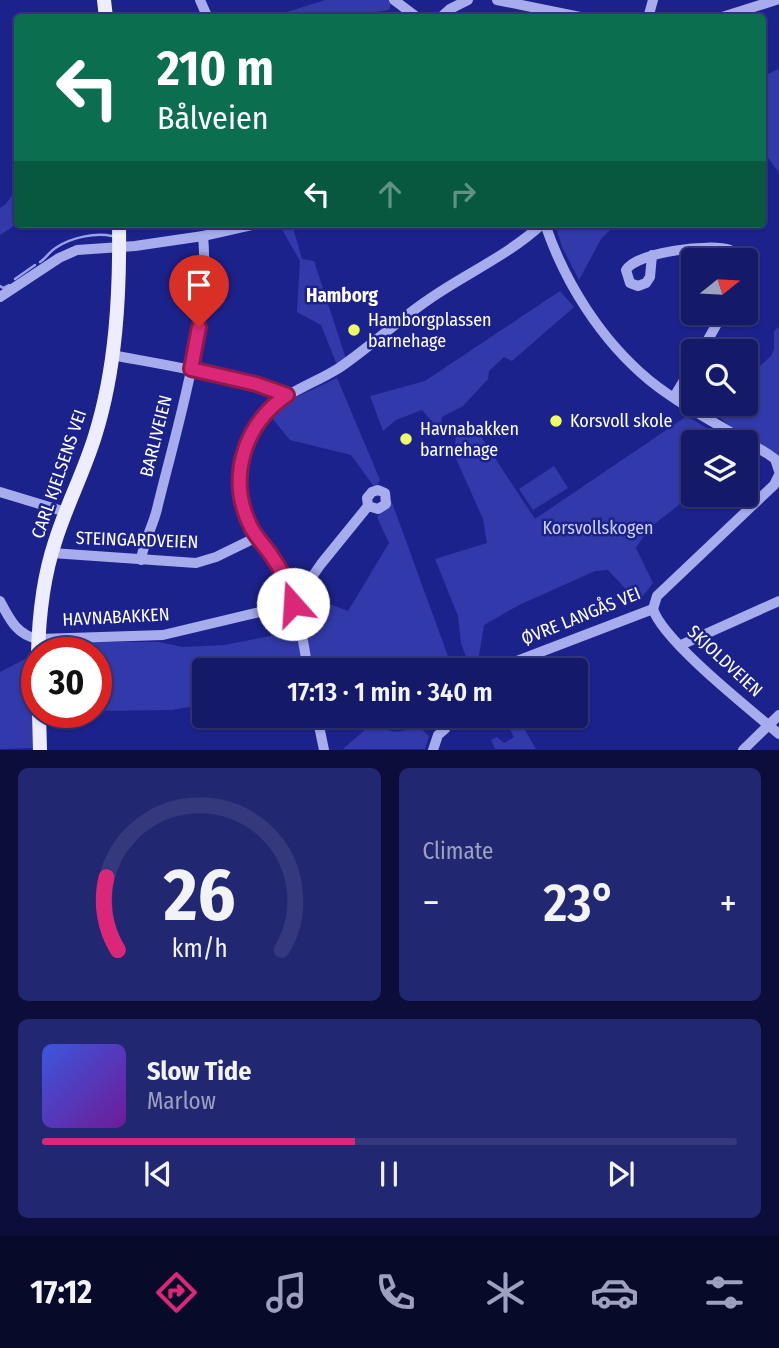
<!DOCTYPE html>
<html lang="en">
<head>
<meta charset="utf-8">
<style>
	:root { --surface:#151a68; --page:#222771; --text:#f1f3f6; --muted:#9da1c0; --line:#34387c; --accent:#db2777 }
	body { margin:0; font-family:"Fira Sans Condensed",sans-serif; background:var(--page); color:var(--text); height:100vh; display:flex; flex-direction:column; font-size:26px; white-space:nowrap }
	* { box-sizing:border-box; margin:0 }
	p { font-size:23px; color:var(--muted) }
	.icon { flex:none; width:38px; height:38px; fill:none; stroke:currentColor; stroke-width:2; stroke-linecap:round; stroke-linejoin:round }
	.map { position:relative; height:750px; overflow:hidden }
	.sheet { display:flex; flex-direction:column; gap:18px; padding:18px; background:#0c0e39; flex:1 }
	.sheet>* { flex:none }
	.banner { position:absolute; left:14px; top:14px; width:752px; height:214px; border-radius:7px; box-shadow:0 2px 5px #0004,0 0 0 2px var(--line); background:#0b6e4f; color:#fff; overflow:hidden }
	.needle { width:46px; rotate:72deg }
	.controls { position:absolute; left:681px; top:248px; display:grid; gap:14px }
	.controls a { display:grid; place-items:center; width:77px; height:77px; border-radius:7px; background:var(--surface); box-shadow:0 2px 5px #0004,0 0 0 2px var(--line); font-size:35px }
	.speed { position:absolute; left:21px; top:637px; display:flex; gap:14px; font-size:35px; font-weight:700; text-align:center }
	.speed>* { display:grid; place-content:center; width:91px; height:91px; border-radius:50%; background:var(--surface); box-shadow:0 2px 5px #0004,0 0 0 2px var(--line); line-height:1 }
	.speed .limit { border:10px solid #d22; background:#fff; color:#111 }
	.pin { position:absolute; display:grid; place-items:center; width:60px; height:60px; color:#fff; margin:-72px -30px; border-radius:50% 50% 50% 0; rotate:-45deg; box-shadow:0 0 7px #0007 }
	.pin .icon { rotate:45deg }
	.me { position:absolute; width:77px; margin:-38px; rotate:341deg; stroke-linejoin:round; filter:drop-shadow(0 0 5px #0008) }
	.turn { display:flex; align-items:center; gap:24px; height:147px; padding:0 28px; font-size:32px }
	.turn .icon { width:91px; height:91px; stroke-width:2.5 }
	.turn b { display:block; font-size:49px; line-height:60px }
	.lanes { display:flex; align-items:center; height:66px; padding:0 28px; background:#0003; justify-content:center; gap:35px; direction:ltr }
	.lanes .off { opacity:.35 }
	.big { font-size:52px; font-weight:600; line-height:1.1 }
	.sheet .card { flex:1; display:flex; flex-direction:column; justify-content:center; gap:10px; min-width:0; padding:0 24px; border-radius:10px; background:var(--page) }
	.sheet .dial { align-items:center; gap:0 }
	.dial svg { height:182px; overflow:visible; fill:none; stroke:var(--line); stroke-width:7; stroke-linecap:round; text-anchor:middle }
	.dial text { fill:var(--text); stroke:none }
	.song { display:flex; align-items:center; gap:21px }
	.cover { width:84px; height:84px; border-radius:10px; background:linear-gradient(135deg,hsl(230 70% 55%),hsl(280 70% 35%)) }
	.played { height:7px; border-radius:4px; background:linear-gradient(90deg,var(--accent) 45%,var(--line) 45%) }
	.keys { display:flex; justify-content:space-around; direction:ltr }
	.heat { display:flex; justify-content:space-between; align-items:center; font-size:38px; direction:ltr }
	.sheet .tiles { flex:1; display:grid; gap:18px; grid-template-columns:1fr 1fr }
	.card:last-child { grid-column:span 2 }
	.trip { position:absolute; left:192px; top:658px; width:396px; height:70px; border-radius:7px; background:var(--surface); box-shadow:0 2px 5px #0004,0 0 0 2px var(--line); font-weight:600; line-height:70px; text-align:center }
	.tabs { display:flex; height:112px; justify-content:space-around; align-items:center; background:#080a2a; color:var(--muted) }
	.tabs .icon { width:49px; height:49px }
	.tabs .on { color:var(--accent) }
	.tabs b { font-size:32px; color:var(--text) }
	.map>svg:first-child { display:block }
	.green { fill:#323aab }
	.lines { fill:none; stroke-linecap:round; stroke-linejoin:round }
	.stream { stroke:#9ba1ef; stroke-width:2.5 }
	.minor { stroke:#a7aced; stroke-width:10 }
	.major { stroke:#ededff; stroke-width:14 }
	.route-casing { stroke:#8e194d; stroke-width:18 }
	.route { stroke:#db2777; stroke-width:12 }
	.poi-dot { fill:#eefd65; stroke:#1c228b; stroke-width:2.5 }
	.labels { text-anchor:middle; stroke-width:5; stroke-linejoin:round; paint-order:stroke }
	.poi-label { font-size:18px; fill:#fff; stroke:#1c228b; text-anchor:start }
	.street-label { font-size:18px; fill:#fff; stroke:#1c228b }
	.park-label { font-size:18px; fill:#cdd0f9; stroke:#1c228b }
	.neighbourhood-label { font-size:19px; font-weight:bold; fill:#fff; stroke:#1c228b }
</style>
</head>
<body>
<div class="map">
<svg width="779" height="750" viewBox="0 0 779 750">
	<rect width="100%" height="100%" fill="#1c228b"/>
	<g class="green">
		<polygon points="325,0 392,0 389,10 343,17 268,18"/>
		<polygon points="779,69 779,175 778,171 768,158 763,162 763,76"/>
		<polygon points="17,188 17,224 0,235 0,208 6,204"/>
		<polygon points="284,224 292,224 302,259 314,261 346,359 337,365 321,325 297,312 300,261 283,231"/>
		<polygon points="555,224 616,224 601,239 579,280 562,247"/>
		<polygon points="560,291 574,307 512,361 504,357 489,371 488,379 463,406 442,417 441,425 437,427 422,410 396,420 383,431 370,396 425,381"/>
		<polygon points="779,327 779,462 721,419 725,404 746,404 746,378 771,356 774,349 774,331"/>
		<polygon points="337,378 380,480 375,488 351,455 290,440 272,418 290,400"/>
		<polygon points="687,416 731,443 693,443 693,494 649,528 636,548 653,583 638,602 608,570 595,571 519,605 484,625 478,661 466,657 461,643 458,616 435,559 487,543 483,519 454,454 456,435 474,426 535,519"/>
		<polygon points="554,466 568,488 533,510 519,489"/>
		<polygon points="391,500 453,670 447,670 442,659 430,658 416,670 376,657 349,668 314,670 299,609 303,594 348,611 389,543 377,517"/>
		<polygon points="295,631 305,670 205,670 205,704 172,710 96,711 96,653 45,653 52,642 159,642 182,647 225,645"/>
		<polygon points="29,657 35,730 35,748 0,749 0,672"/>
		<path d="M369 716C389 735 393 734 419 727L429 736 425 749H343L366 729 361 721Z"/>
		<polygon points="503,716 517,716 536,749 495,749 491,740 497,737 504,743 514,737"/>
	</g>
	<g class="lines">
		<g class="stream">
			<polyline points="209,229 224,226"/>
			<path d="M40 262C46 258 50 251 57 247 71 238 95 232 112 236"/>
			<polyline points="15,279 35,265"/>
			<polyline points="0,286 3,288 9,285"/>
		</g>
		<g class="minor">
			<polyline points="200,0 207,16"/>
			<polyline points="394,0 418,18"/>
			<polyline points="497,0 585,18"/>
			<polyline points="440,18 450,9 468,0"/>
			<polyline points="648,18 653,0"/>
			<polyline points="719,18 776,0"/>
			<path d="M545 224C565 283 601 340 649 380 685 409 729 430 768 454L775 459 779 471"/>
			<path d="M652 255 650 277 646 283 638 286 630 283 626 270C637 252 711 243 730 250 736 252 738 256 741 261"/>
			<polyline points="0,297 59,258 77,250 135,246 203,236 257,224"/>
			<polyline points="701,352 723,313"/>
			<path d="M112 355C171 366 229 375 287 395"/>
			<polyline points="674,397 693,365"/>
			<polyline points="0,492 66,512"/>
			<polyline points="52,553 196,563 216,557 257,537"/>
			<path d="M141 560C143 543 153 526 157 509 177 426 211 321 203 236"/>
			<path d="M0 601C9 618 17 636 39 639L163 635 293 604 321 564 368 506 378 509 386 504 385 493 378 490 372 492 367 498 368 506"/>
			<polyline points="653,609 657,596 774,485 779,475"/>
			<path d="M653 609C663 641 751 710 779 734"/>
			<polyline points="681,645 779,601"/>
			<polyline points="509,664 653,609"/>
			<path d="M308 670C303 640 298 606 285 578 270 544 244 530 240 489 237 464 244 439 260 419 281 393 312 385 339 368 370 347 397 321 428 300 465 274 509 255 542 224"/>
			<polyline points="317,716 324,750"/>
			<polyline points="433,750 438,735 445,729"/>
			<polyline points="743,750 779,715"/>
		</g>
		<g class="major">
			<polyline points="104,0 106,18"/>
			<path d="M38 653C39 615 43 578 55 542 66 506 84 472 95 436 116 369 120 295 119 224"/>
			<polyline points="39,712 40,750"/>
		</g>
	</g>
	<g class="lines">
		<defs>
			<path id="route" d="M199 327 191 369 256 384 287 395C243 425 226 480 252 529 257 538 265 546 271 555 282 570 289 586 293 604"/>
		</defs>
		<use href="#route" class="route-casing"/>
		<use href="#route" class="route"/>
	</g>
	<g class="poi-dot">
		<circle cx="354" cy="330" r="7"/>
		<circle cx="556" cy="421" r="7"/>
		<circle cx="406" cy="439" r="7"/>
	</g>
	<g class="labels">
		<g class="poi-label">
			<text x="368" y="326">Hamborgplassen<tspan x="368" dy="21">barnehage</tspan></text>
			<text x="570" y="427">Korsvoll skole</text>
			<text x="420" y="435">Havnabakken<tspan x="420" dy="21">barnehage</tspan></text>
		</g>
		<g class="street-label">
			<text transform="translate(156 436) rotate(-76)" y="6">BARLIVEIEN</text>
			<text transform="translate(59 474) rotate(-71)" y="6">CARL KJELSENS VEI</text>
			<text transform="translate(137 540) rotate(2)" y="6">STEINGARDVEIEN</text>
			<text transform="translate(581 616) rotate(-22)" y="6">ØVRE LANGÅS VEI</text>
			<text transform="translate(116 617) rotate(-3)" y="6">HAVNABAKKEN</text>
			<text transform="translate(725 661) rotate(43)" y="6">SKJOLDVEIEN</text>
		</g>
		<g class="park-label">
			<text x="598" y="534">Korsvollskogen</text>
		</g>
		<g class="neighbourhood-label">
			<text x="342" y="302">Hamborg</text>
		</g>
	</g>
</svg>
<div class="controls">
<a><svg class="needle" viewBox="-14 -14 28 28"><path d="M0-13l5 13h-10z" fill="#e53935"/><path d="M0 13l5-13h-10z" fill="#9da1c0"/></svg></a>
<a><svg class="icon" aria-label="search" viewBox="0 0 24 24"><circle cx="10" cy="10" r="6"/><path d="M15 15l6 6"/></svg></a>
<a><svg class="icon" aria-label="layers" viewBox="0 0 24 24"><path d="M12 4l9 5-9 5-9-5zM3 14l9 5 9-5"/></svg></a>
</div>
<div class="speed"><div class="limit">30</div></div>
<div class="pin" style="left:199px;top:327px;background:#d93025"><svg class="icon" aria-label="arrive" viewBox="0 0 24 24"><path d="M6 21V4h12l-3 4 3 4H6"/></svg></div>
<svg class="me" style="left:293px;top:604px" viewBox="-20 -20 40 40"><circle r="19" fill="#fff"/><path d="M0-13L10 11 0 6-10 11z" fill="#db2777"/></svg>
<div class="trip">17:13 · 1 min · 340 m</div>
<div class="banner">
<div class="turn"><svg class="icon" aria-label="left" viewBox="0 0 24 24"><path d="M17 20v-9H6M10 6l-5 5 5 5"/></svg><div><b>210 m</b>Bålveien</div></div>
<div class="lanes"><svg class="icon" aria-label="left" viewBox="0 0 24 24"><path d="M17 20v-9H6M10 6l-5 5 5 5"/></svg><svg class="icon off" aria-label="ahead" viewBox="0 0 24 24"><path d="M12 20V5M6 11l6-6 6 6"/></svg><svg class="icon off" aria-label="right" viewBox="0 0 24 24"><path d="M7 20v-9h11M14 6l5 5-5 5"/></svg></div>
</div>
</div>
<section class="sheet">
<div class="tiles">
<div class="card dial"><svg viewBox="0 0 100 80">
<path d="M14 69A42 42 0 1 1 86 69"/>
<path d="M14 69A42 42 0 0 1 9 37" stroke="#db2777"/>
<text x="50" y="56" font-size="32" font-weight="700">26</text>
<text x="50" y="72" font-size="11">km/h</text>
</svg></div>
<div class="card"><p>Climate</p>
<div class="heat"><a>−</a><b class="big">23°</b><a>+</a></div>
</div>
<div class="card">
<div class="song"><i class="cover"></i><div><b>Slow Tide</b><p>Marlow</p></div></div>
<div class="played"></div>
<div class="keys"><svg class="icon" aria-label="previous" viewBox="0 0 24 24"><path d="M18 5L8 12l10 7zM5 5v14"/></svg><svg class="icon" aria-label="pause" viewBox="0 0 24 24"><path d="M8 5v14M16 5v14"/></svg><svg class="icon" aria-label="next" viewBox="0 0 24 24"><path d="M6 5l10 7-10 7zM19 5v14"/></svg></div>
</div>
</div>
</section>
<nav class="tabs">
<b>17:12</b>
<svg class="icon on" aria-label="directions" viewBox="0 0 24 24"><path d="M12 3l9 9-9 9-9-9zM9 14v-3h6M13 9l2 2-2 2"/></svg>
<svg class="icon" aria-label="music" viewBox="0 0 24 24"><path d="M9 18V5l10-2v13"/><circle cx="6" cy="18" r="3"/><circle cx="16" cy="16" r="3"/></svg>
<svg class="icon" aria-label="phone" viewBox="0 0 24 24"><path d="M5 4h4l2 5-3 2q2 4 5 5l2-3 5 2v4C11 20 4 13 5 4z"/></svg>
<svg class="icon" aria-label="climate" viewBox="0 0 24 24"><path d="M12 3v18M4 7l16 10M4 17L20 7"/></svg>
<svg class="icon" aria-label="car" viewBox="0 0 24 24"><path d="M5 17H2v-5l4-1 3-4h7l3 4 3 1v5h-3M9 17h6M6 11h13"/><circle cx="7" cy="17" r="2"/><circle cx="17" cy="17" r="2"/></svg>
<svg class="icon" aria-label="filters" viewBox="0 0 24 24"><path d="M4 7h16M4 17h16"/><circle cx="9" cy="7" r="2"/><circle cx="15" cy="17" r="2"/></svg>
</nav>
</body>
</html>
